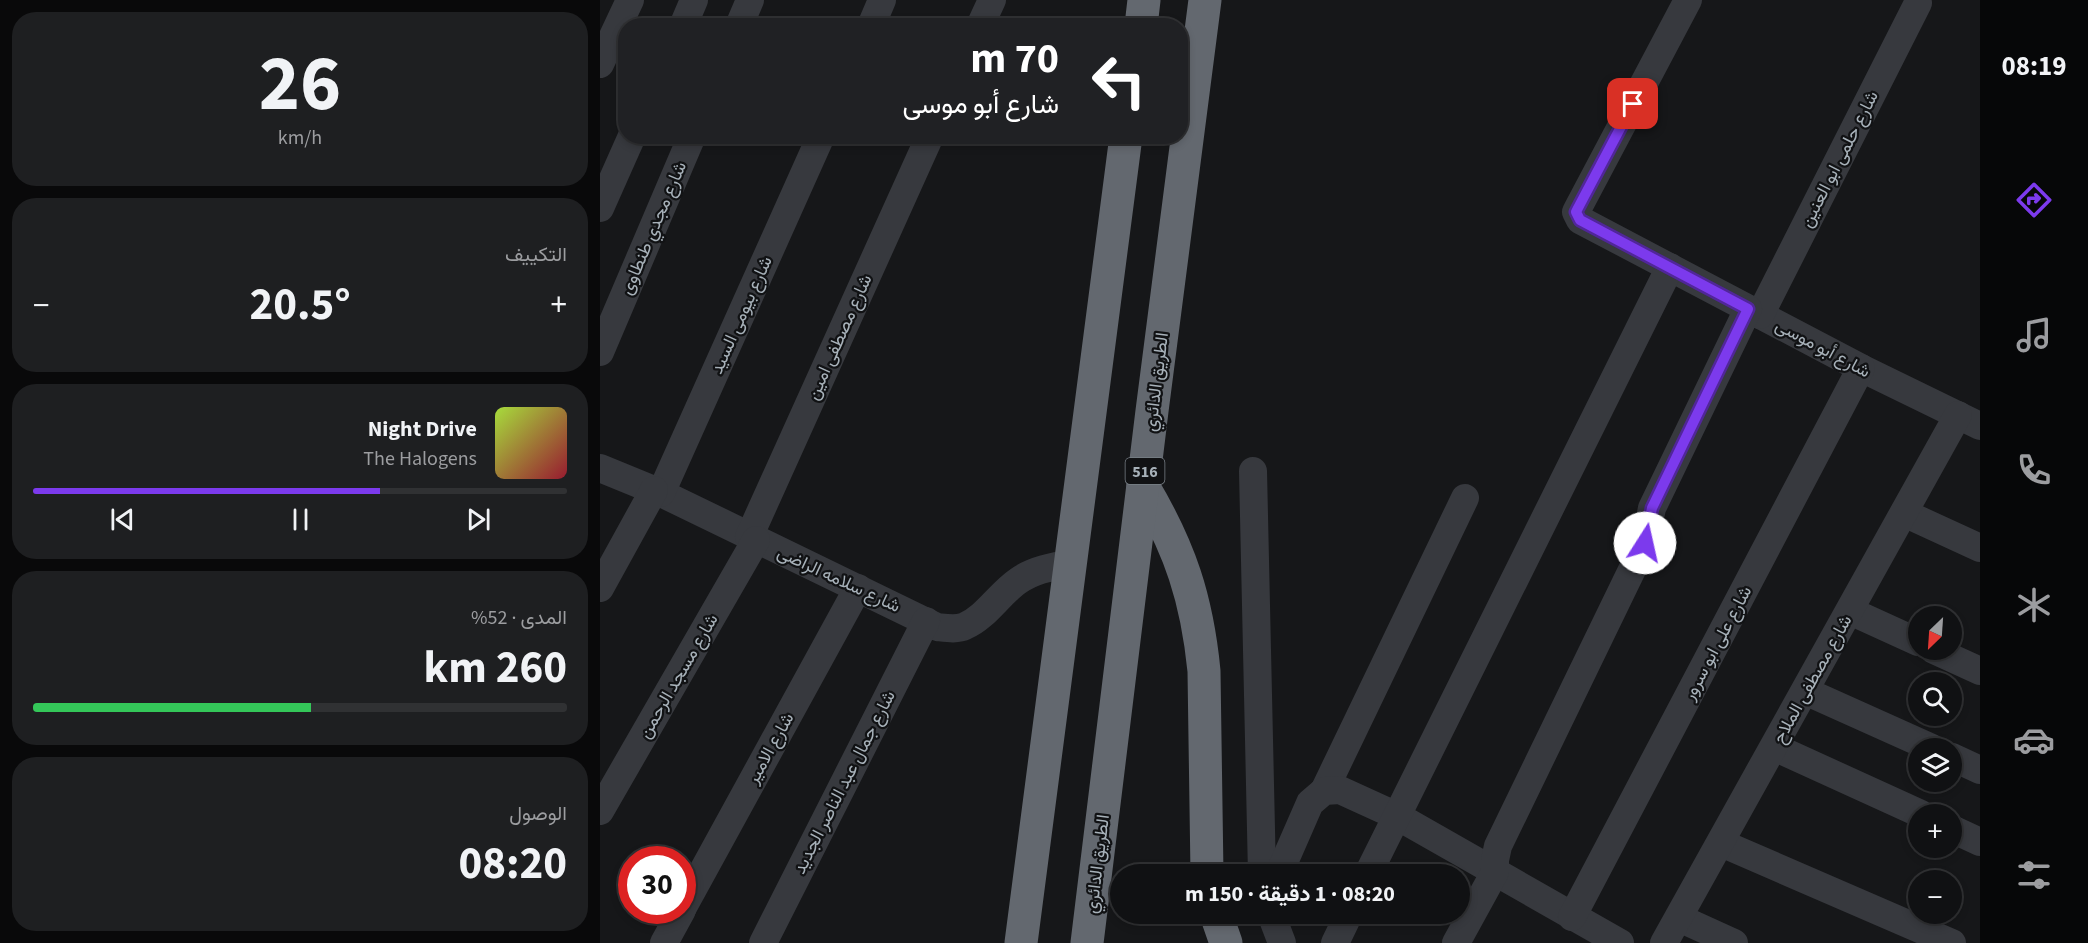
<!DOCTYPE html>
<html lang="ar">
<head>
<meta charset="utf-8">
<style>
	:root { --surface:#101113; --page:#1e1f21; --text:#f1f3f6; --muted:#9c9da0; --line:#303133; --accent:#7c3aed }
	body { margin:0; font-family:"Source Sans 3",Vazirmatn,sans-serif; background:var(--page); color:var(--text); direction:rtl; height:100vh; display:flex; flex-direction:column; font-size:22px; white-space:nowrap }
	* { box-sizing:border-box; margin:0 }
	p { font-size:20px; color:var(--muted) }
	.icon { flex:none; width:33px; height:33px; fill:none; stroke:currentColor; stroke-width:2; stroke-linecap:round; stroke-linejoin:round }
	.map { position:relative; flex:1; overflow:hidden; direction:ltr }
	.details { display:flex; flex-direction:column; gap:12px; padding:12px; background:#09090a; width:600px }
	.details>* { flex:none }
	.hud { position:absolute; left:18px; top:18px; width:570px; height:126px; border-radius:24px; box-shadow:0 3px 9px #0003,0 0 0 2px var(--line); direction:rtl; background:#202124; color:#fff; overflow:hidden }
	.needle { width:39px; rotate:205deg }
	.buttons { position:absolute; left:1308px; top:606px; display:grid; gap:12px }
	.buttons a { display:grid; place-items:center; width:54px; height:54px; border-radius:50%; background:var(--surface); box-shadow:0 3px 9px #0003,0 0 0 2px var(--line); font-size:30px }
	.speed { position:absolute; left:18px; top:846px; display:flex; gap:12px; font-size:30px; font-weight:700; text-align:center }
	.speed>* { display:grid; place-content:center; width:78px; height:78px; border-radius:50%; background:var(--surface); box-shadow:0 3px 9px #0003,0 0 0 2px var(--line); line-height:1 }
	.speed .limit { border:9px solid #d22; background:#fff; color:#111 }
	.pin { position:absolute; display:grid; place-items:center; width:51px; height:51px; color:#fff; margin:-26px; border-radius:12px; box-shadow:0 3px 9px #0006 }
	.me { position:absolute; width:66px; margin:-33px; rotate:10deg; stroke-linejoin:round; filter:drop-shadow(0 0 4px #0008) }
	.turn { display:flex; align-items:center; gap:21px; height:126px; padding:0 30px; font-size:27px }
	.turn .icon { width:78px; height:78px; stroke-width:2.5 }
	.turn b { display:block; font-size:42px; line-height:51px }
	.big { font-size:45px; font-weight:700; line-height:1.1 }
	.details .tile { flex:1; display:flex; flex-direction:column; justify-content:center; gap:9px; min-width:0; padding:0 21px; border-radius:24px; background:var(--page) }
	.details .dial { align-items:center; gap:0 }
	.dial b { font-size:78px; line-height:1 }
	.song { display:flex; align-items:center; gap:18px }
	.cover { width:72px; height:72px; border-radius:9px; background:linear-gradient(135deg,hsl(80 70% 55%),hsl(350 70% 35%)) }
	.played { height:6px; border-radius:3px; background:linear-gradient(90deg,var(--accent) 65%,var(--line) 65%) }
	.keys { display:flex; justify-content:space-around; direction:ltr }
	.heat { display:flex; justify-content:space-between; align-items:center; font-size:33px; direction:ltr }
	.charge { height:9px; border-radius:4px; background:linear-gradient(90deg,#34c759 52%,var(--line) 0) }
	.trip { position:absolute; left:510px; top:864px; width:360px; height:60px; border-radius:30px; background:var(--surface); box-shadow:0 3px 9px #0003,0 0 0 2px var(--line); font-weight:700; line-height:60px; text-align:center; direction:rtl }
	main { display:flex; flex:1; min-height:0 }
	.tab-bar { display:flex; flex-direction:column; width:108px; justify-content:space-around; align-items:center; background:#060708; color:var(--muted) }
	.tab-bar .icon { width:42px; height:42px }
	.tab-bar .active { color:var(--accent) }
	.tab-bar b { font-size:27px; color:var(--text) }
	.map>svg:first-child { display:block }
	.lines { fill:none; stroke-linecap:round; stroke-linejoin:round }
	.street { stroke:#37393e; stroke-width:28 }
	.highway { stroke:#63686f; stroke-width:33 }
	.route-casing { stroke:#51269a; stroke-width:15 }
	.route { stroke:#7c3aed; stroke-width:10 }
	.labels { text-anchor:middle; stroke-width:4.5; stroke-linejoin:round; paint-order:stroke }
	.shield { fill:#111214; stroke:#7a8188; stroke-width:1.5 }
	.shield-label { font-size:16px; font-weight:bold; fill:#a7b1b9 }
	.street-label { font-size:18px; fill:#a7b1b9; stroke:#111214 }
</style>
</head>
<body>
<main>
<nav class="tab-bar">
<b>08:19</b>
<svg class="icon active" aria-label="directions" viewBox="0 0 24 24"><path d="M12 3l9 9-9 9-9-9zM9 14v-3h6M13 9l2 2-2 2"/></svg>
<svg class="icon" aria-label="music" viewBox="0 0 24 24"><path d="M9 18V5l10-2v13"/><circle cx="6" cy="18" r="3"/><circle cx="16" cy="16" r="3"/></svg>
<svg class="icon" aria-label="phone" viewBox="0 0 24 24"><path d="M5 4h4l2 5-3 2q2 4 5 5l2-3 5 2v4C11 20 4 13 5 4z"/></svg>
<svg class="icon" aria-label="climate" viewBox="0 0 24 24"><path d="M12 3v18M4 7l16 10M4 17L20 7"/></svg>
<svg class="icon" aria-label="car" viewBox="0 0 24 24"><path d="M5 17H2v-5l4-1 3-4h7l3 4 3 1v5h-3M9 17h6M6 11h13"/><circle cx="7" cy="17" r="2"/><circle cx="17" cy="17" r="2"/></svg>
<svg class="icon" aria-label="filters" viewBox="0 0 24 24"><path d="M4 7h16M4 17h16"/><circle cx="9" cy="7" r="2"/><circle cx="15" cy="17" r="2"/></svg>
</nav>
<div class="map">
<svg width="1380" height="943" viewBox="0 0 1380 943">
	<rect width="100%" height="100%" fill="#161719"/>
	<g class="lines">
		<g class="street">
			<polyline points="1088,0 978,208 976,212 980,220 1261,368 1380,426"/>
			<polyline points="83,26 94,0"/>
			<polyline points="139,26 150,0"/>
			<polyline points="271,26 282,0"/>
			<polyline points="380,26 392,0"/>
			<polyline points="0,64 30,0"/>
			<polyline points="0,208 32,136"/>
			<polyline points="1160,315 1318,3"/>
			<polyline points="0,352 92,136"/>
			<path d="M0 468 61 493 337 627C346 628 357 630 365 626 386 617 399 594 418 581 433 570 453 566 471 564"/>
			<polyline points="653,471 662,874"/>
			<polyline points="61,493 221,136"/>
			<polyline points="1304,513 1380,548"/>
			<polyline points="149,537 330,136"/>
			<polyline points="0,588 54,490"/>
			<polyline points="1250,611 1318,642"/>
			<polyline points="1334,650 1380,671"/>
			<polyline points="1205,691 1332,748"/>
			<polyline points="1174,747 1321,814"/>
			<polyline points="1352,757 1380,770"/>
			<polyline points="724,791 865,498"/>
			<polyline points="0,811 156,540"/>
			<polyline points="1352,829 1380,842"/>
			<polyline points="1121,843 1352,943"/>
			<polyline points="679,874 710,803 724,791 740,790 797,816 1020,943"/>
			<polyline points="768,874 1070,267"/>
			<polyline points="82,909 258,588"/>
			<polyline points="671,914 682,943"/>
			<polyline points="972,917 1261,368"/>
			<polyline points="1079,918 1134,943"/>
			<polyline points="64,943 82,910"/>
			<polyline points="163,943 326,621"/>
			<polyline points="735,943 749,914"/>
			<polyline points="856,943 895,872 895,860 898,846 1045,543 1052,508 1148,309"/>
			<polyline points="1064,943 1358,415"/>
		</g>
		<g class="highway">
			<polyline points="541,26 544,0"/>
			<path d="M543 486C580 548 597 599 604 671L607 874"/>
			<polyline points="616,914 626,943"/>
			<polyline points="421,943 526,136"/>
			<polyline points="487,943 552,411 605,0"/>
		</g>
	</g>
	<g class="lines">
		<defs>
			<polyline id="route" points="1033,104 978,208 976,212 980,220 1148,309 1052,508 1045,543"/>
		</defs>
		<use href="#route" class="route-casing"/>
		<use href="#route" class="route"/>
	</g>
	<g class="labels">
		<rect class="shield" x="525.5" y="458" width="39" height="26" rx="4.5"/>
		<g class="shield-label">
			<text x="545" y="477">516</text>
		</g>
		<g class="street-label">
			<text transform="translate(1239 159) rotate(-63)" y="6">شارع حلمى ابو العنين</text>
			<text transform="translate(53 228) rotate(-67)" y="6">شارع مجدي طنطاوى</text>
			<text transform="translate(141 315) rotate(-66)" y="6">شارع بيومى السيد</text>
			<text transform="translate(239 337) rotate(-66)" y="6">شارع مصطفى امين</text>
			<text transform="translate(1223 348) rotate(28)" y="6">شارع أبو موسى</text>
			<text transform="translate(556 382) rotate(-83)" y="6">الطريق الدائري</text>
			<text transform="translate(239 579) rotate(25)" y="6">شارع سلامه الراضى</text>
			<text transform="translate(1117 643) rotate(-62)" y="6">شارع على ابو سرور</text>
			<text transform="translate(78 676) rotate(-60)" y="6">شارع مسجد الرحمن</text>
			<text transform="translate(1212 679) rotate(-61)" y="6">شارع مصطفى الملاح</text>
			<text transform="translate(170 748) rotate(-61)" y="6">شارع الامير</text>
			<text transform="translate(244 782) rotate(-63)" y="6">شارع جمال عبد الناصر الجديد</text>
			<text transform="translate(497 864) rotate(-83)" y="6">الطريق الدائري</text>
		</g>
	</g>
</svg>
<div class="buttons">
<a><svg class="needle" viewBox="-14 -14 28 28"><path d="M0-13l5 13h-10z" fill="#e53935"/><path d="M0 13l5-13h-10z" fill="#9c9da0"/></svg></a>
<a><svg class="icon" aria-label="search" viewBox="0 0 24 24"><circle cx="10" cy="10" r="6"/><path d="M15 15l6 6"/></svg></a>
<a><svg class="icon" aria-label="layers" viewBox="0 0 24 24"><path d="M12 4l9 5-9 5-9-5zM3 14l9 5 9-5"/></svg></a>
<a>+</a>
<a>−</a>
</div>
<div class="speed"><div class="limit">30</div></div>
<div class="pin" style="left:1033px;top:104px;background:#d93025"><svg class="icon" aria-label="arrive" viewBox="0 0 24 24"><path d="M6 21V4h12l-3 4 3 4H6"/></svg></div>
<svg class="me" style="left:1045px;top:543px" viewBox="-20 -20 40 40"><circle r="19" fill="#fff"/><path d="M0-13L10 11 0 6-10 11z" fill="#7c3aed"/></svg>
<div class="trip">08:20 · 1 دقيقة · 150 m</div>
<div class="hud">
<div class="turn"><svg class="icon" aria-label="left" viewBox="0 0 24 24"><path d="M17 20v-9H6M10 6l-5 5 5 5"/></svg><div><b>70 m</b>شارع أبو موسى</div></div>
</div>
</div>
<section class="details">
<div class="tile dial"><b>26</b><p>km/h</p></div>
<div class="tile"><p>التكييف</p>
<div class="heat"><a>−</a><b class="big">20.5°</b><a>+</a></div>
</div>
<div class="tile">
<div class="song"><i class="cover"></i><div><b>Night Drive</b><p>The Halogens</p></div></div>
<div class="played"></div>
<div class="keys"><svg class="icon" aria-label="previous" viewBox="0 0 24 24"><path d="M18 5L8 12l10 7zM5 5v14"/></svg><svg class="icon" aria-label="pause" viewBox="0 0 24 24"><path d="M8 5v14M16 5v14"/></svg><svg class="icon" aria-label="next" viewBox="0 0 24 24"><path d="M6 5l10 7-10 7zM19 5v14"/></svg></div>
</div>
<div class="tile"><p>المدى · 52%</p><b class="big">260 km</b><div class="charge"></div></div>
<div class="tile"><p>الوصول</p><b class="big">08:20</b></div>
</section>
</main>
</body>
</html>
